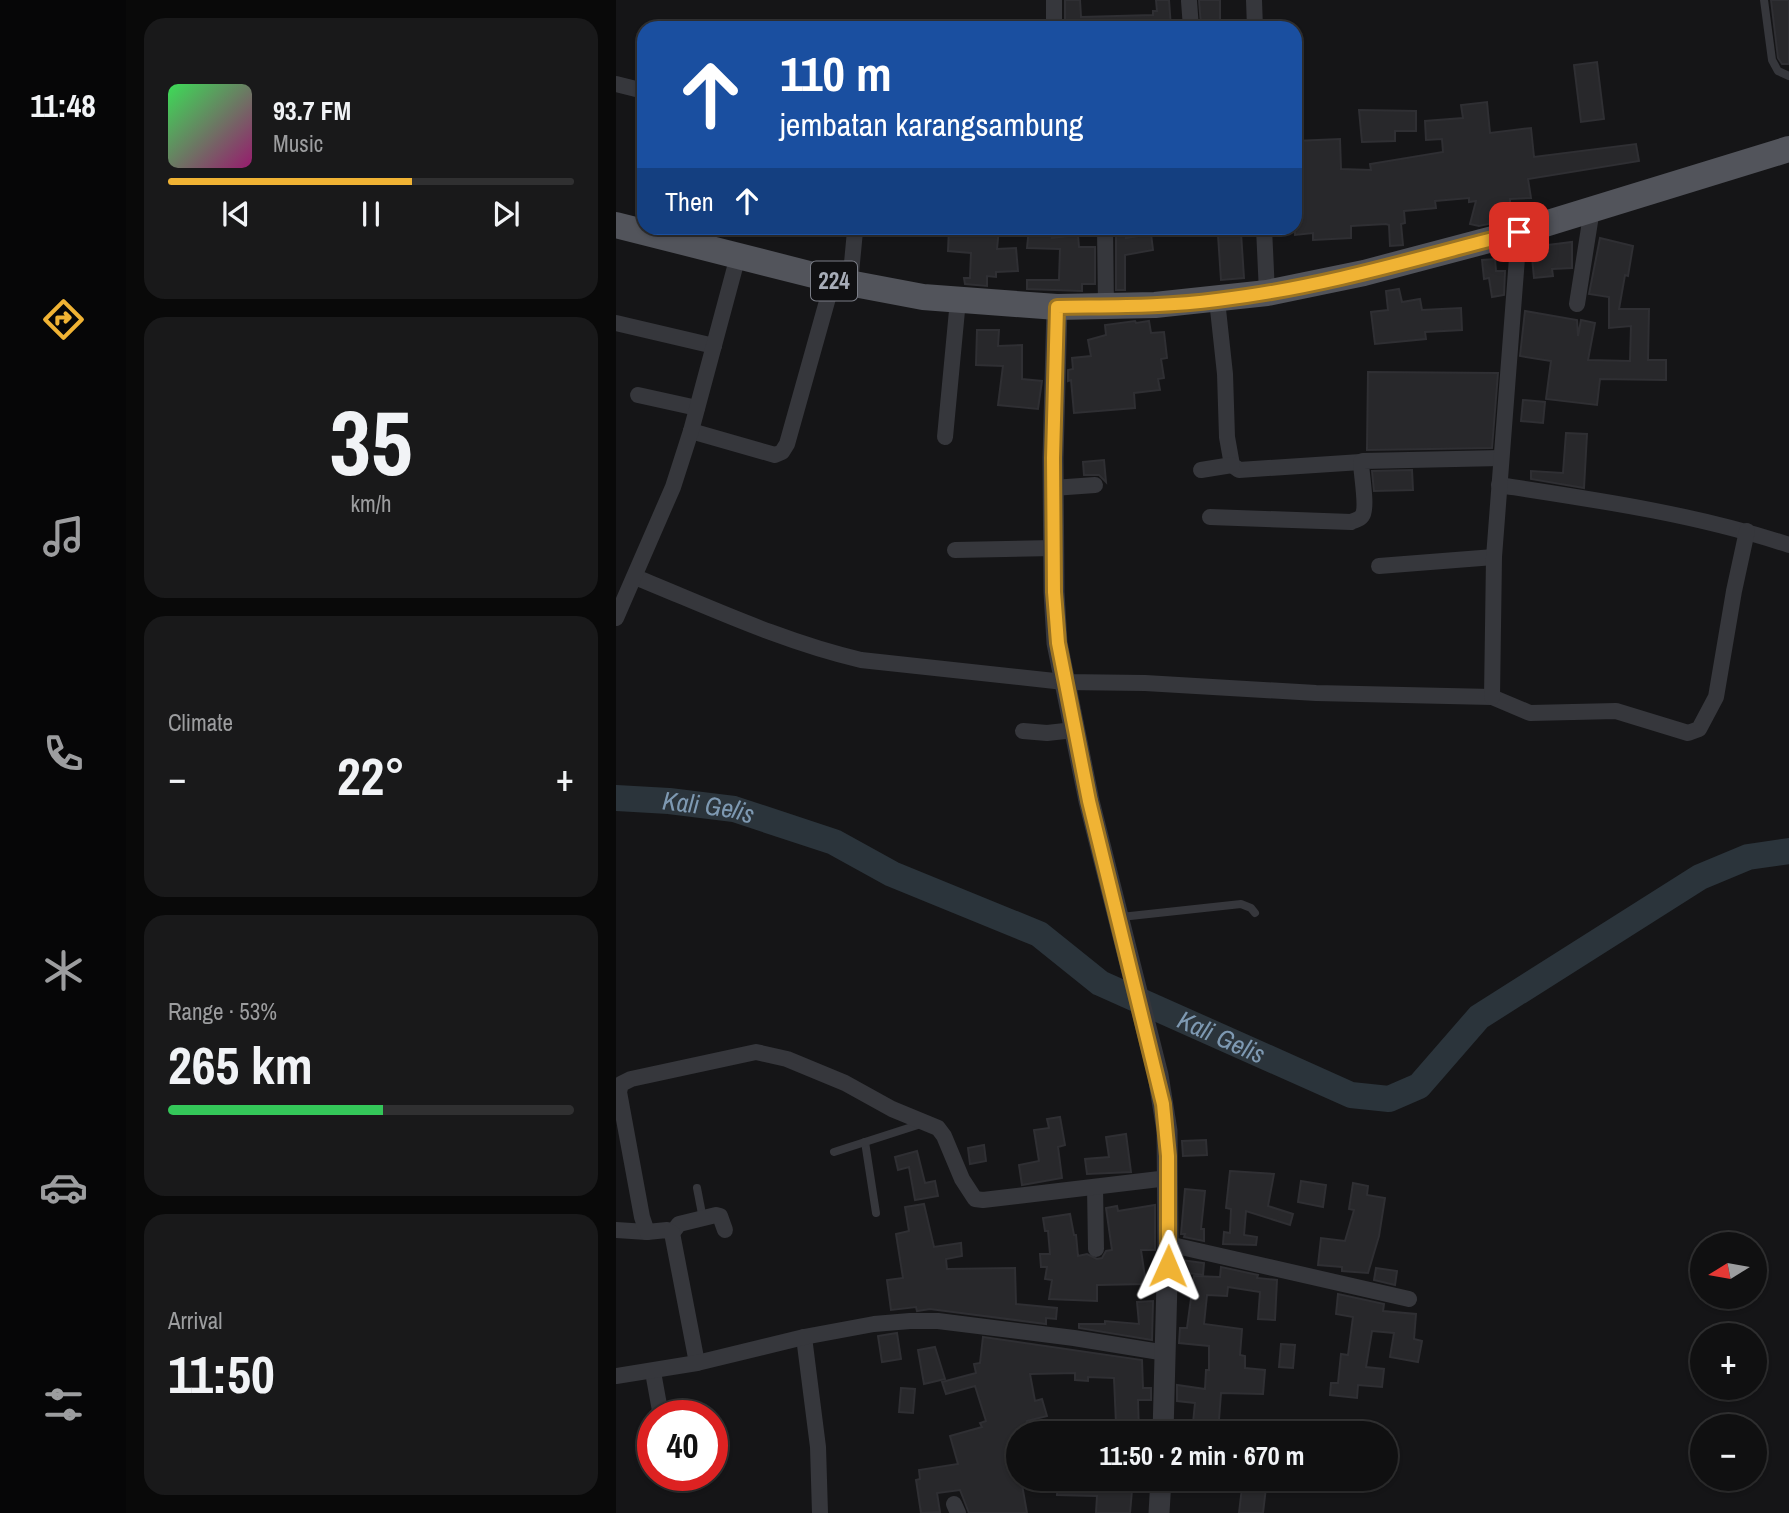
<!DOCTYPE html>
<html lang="en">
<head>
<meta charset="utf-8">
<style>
	:root { --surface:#101011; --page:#19191a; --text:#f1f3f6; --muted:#9c9d9f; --line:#303031; --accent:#f0b334 }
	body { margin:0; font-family:"Archivo Narrow",sans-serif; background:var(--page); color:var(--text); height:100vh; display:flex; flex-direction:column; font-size:26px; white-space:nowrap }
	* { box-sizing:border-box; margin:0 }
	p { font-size:23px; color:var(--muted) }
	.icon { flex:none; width:38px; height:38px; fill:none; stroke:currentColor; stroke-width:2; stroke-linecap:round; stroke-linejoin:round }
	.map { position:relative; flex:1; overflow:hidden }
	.details { display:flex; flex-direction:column; gap:18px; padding:18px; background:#090909; width:490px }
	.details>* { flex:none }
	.top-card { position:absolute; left:21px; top:21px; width:665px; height:214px; border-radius:21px; box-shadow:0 2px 5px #0004,0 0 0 2px var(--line); background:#1a4fa0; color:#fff; overflow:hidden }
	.needle { width:46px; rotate:259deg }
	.fabs { position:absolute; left:1074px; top:1232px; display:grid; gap:14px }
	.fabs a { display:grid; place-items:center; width:77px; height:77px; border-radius:50%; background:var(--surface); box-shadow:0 2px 5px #0004,0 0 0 2px var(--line); font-size:35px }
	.speed { position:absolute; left:21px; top:1400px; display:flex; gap:14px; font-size:35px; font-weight:700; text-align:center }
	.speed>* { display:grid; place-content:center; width:91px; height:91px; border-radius:50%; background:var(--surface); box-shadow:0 2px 5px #0004,0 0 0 2px var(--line); line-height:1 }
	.speed .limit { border:10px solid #d22; background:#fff; color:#111 }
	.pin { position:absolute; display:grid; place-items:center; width:60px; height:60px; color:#fff; margin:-30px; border-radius:14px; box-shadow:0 4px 10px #0006 }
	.me { position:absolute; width:77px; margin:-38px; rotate:1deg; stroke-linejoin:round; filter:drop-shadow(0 0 5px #0008) }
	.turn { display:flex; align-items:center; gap:24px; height:147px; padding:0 28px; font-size:32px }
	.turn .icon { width:91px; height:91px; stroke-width:2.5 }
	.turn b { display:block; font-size:49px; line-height:60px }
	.then { display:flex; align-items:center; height:66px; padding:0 28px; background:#0003; gap:14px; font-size:26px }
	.big { font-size:52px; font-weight:700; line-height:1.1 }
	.details .tile { flex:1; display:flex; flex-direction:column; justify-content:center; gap:10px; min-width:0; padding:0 24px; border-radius:21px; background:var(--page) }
	.details .dial { align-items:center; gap:0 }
	.dial b { font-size:91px; line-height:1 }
	.song { display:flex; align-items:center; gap:21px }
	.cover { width:84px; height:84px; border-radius:10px; background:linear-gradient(135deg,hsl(130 70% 55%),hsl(320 70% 35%)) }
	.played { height:7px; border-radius:4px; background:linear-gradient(90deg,var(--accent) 60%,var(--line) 60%) }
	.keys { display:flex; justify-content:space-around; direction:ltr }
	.heat { display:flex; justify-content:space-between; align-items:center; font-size:38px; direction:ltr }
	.charge { height:10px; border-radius:5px; background:linear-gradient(90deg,#34c759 53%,var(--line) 0) }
	.trip { position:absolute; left:390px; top:1421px; width:392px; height:70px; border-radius:35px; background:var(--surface); box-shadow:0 2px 5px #0004,0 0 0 2px var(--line); font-weight:700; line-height:70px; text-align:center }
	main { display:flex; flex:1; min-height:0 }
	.tab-bar { display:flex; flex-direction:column; width:126px; justify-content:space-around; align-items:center; background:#060607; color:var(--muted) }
	.tab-bar .icon { width:49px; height:49px }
	.tab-bar .selected { color:var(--accent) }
	.tab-bar b { font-size:32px; color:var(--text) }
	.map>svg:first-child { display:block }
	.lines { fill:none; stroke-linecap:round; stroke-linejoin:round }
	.river { stroke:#2b343b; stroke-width:26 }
	.building { fill:#28282b; stroke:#2f2f33; stroke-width:2 }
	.service { stroke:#36373c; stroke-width:8 }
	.minor { stroke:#36373c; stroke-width:16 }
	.tertiary { stroke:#36373c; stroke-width:21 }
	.primary { stroke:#52545b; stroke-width:26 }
	.route-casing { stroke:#9c7422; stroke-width:18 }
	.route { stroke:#f0b334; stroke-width:12 }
	.labels { text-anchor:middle; stroke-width:7; stroke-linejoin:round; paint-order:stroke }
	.shield { fill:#101012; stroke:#7a7d86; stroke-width:2 }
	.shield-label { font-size:23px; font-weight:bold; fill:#a7acb7 }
	.water-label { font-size:26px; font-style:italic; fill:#7e99b2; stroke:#101012 }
</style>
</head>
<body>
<main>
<nav class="tab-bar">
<b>11:48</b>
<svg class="icon selected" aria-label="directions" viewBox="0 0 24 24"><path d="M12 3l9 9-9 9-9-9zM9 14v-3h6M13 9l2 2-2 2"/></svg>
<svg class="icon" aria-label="music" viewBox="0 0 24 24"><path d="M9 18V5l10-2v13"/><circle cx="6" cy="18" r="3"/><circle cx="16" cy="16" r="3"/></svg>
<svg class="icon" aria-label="phone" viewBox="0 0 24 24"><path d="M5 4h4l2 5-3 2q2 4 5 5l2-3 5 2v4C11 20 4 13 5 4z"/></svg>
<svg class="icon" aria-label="climate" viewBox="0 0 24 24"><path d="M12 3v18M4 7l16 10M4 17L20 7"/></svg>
<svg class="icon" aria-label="car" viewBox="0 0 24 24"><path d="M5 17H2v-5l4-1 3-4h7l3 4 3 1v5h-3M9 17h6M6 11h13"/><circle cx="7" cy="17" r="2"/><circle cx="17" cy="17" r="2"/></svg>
<svg class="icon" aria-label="filters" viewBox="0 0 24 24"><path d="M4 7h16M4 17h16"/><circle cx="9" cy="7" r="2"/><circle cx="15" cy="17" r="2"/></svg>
</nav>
<section class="details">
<div class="tile">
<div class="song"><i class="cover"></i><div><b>93.7 FM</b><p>Music</p></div></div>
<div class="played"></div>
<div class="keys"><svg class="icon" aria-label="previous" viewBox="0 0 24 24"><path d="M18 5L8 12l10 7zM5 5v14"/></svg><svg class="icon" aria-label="pause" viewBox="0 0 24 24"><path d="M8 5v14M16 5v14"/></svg><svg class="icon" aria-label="next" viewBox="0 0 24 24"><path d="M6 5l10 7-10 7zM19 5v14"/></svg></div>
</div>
<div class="tile dial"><b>35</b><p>km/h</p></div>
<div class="tile"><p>Climate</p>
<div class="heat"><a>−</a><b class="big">22°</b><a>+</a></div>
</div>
<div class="tile"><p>Range · 53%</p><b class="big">265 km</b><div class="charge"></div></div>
<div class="tile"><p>Arrival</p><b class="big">11:50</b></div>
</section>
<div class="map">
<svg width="1173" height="1513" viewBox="0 0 1173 1513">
	<rect width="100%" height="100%" fill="#151517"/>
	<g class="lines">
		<path class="river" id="s1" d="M0 798 53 801 118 809 218 842 276 874 423 934 484 983 735 1095 773 1099 803 1086 863 1017 1084 877 1132 857 1173 851"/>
	</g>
	<g class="building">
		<polygon points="449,0 464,0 465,17 537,15 537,11 541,11 540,0 553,0 555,28 449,28"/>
		<polygon points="583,0 604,0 604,25 585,25"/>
		<polygon points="1155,0 1173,0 1173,64 1166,64 1162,58"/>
		<polygon points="981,62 988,119 965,122 958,65"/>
		<polygon points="871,102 874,133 915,128 918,157 1020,144 1023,161 912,179 915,198 894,199 894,215 874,218 873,224 863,226 854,224 860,201 853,202 853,198 819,201 820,208 788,211 789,223 785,224 787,245 774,246 773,225 770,224 735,226 735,238 697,240 697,233 679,235 679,141 724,139 725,169 755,170 754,164 827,152 826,139 810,140 809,121 847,118 845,105"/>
		<polygon points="743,110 800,111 800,131 779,131 779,141 746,142"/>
		<polygon points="333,228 383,228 381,249 400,248 402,271 380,272 380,277 371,276 371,286 349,284 348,278 354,278 355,253 332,251"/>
		<polygon points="413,228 436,228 436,238 462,235 463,247 479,247 479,284 466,284 466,291 411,289 411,280 443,280 444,249 411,248"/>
		<polygon points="500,232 510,233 510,238 535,234 537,250 509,255 509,290 500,290"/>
		<polygon points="625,233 628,278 605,280 602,235"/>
		<polygon points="984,238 1017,246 1012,276 1009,275 1003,309 1033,309 1032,360 1050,360 1050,380 984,379 981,405 930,399 935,361 904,356 909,311 961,320 962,336 965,320 979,323 972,360 1014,361 1015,326 993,328 993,297 973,294"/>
		<polygon points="956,242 956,268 936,269 937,276 918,278 915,247"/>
		<polygon points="879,259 880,271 889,271 888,295 876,297 873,278 868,279 866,260"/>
		<polygon points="783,289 786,302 804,299 806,310 845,308 846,330 809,332 810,339 759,344 755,312 772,310 770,291"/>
		<polygon points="519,321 520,323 533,321 535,333 548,332 551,358 545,359 548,378 542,379 544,390 518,393 519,408 458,413 455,380 452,381 452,370 457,369 456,358 475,356 472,340 490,335 489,325"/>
		<polygon points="361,330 383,330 382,346 406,345 406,379 426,381 422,409 382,405 387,366 360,365"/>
		<polygon points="752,372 882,373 876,448 751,450"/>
		<polygon points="907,400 929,402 927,423 905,421"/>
		<polygon points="950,433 971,434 968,488 915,479 915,471 947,473"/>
		<polygon points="488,460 490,482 483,475 468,475 467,462"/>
		<polygon points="796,470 797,490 758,491 756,471"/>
		<polygon points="444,1117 449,1145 442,1147 446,1178 406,1185 403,1165 423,1161 418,1130 433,1128 431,1119"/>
		<polygon points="510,1134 515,1172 471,1174 469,1159 493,1157 490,1137"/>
		<polygon points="590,1140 591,1155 567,1156 566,1141"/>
		<polygon points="368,1145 370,1161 354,1164 352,1148"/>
		<polygon points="301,1151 309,1183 319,1181 322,1196 299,1200 293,1167 282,1170 279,1157"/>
		<polygon points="614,1171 658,1174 652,1206 677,1214 674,1225 630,1211 628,1235 641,1237 640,1245 607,1244 608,1232 614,1233 615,1209 610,1208"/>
		<polygon points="685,1181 710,1185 707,1207 682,1202"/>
		<polygon points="737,1183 752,1186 751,1195 769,1198 763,1236 752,1273 726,1271 726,1267 702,1265 705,1238 729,1241 738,1210 733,1209"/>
		<polygon points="569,1189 589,1191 585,1229 588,1229 588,1241 568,1237 569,1234 565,1234"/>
		<polygon points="308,1204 318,1247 345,1243 346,1256 330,1259 331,1269 399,1268 400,1304 441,1308 440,1319 430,1318 430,1324 314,1309 301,1311 300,1307 275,1310 271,1280 287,1278 280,1234 293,1231 289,1207"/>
		<polygon points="539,1205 539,1250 525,1250 530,1284 481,1285 481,1301 433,1299 436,1280 429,1279 431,1267 425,1267 424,1254 434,1254 432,1231 429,1231 427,1218 454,1214 458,1235 460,1235 462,1256 471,1254 481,1259 486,1258 490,1251 496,1250 490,1208 501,1206 502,1211"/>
		<polygon points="565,1260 588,1263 587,1275 564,1272"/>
		<polygon points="605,1267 642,1275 641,1278 661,1280 659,1320 642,1319 644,1292 612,1287 611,1296 591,1295 588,1324 626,1329 624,1355 629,1356 629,1368 649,1370 647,1394 605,1393 602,1433 576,1433 579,1403 561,1401 561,1385 589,1389 590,1370 593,1370 593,1346 563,1343 564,1328 571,1328 578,1276 604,1277"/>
		<polygon points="760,1268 781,1271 779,1285 758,1280"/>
		<polygon points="722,1294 768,1304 767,1311 800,1314 798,1339 806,1341 802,1362 774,1357 778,1333 756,1331 750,1367 768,1369 766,1387 742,1385 741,1398 714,1395 715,1383 722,1383 725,1354 732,1355 737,1317 720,1314"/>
		<polygon points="537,1301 536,1340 463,1328 463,1324 489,1324 489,1321 523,1324 521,1302"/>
		<polygon points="281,1333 285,1359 266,1362 262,1336"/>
		<polygon points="367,1337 526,1360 527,1388 535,1388 535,1400 522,1400 523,1433 508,1433 508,1423 500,1424 498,1378 472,1377 472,1381 459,1380 459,1373 414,1374 419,1401 426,1399 431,1416 411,1421 414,1433 399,1433 402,1479 405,1479 411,1513 353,1513 344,1490 321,1493 324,1512 305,1513 300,1480 304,1479 303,1470 342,1464 334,1436 366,1427 364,1423 370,1421 359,1386 330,1394 326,1382 360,1373 358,1364 364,1363"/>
		<polygon points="665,1344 679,1345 677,1368 663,1367"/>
		<polygon points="319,1347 329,1379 308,1384 302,1350"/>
		<polygon points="285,1388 299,1389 297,1413 283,1412"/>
		<polygon points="442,1479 517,1479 514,1513 480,1513 481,1496 441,1495"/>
		<polygon points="627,1479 651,1479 647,1513 623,1513"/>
	</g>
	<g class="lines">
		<g class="service">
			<polyline points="1148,0 1156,60 1162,71 1173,76"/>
			<polyline points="505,917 625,904 635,908 639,913"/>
			<polyline points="249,1142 260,1213"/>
			<polyline points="218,1152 308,1123"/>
			<polyline points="81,1188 87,1219"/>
		</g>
		<g class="minor">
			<polyline points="438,0 438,28"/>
			<polyline points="638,0 639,28"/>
			<polyline points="573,1 575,28"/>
			<polyline points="0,84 28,91"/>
			<polyline points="489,228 490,306"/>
			<polyline points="648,228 651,293"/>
			<polyline points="234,284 239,231"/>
			<polyline points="601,300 609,374 611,437 616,465 623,470 745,462"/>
			<polyline points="961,304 976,209"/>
			<polyline points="0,323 98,346"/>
			<polyline points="22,395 81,408"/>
			<polyline points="75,431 159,455 166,452 171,444 217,280"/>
			<polyline points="329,437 342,300"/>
			<polyline points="585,470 616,465"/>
			<path d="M883 485C981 500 1079 514 1173 545"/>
			<polyline points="437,488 479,485"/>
			<path d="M594 517 735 522C739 520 743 520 746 516 752 508 745 473 745 462L747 461 885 458"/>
			<polyline points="339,550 438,548"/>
			<polyline points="763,566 878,557"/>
			<path d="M19 577C93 607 167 642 245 660L448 682 529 683 700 693 876 697 914 713 1000 711 1072 733 1083 729 1100 697 1118 591 1131 531"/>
			<polyline points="0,618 57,487 75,431 122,256"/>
			<polyline points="876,697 878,557 903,232"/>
			<polyline points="407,731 431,733 458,730"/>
			<polyline points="479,1187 480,1249"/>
			<polyline points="0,1230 31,1232"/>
			<polyline points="56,1233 63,1224 100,1215 104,1216 109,1230"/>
			<polyline points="552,1244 793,1299"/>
			<polyline points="188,1337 202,1447 204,1513"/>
			<polyline points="81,1363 56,1233 51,1230 31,1232 26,1217 3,1092 5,1084 15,1079 140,1052 171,1059 229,1083 276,1109 322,1128 328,1136 346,1179 359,1199 367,1200 552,1178"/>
			<polyline points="37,1372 45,1416"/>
			<polyline points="0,1376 81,1363 188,1337 258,1324 294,1321 322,1321 458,1338 550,1353"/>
			<polyline points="338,1504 342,1513"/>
		</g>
		<g class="tertiary">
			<polyline points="441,307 437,458 438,592 441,643 473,801 542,1075 551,1131 552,1244 547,1433"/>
			<polyline points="543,1513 545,1479"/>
		</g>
		<polyline class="primary" points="0,225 217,280 307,297 441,307 539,305 651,293 748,273 903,232 1173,149"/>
	</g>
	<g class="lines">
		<defs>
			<path id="route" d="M552 1266V1156L547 1104 473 801 442 643 438 592 437 458 441 307C494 306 548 307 601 300 704 288 803 258 903 232"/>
		</defs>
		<use href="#route" class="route-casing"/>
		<use href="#route" class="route"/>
	</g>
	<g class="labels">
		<rect class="shield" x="195" y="261.5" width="46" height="39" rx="5"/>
		<g class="shield-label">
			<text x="218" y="289">224</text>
		</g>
		<g class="water-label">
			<text dy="9" stroke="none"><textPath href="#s1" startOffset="93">Kali Gelis</textPath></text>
			<text dy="9" stroke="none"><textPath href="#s1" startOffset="660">Kali Gelis</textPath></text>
		</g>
	</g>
</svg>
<div class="fabs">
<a><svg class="needle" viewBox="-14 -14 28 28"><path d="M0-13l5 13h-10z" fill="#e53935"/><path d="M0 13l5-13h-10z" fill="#9c9d9f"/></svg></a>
<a>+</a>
<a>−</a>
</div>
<div class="speed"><div class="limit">40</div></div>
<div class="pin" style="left:903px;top:232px;background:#d93025"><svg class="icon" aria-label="arrive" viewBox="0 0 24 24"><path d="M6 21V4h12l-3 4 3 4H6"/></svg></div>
<svg class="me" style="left:552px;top:1266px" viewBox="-20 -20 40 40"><path d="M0-17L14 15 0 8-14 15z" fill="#f0b334" stroke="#fff" stroke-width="4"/></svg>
<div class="trip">11:50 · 2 min · 670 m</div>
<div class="top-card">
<div class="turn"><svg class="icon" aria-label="ahead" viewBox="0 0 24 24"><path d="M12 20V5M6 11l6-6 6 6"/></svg><div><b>110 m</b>jembatan karangsambung</div></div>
<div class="then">Then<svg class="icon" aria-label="ahead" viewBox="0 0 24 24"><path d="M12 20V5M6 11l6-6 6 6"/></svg></div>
</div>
</div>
</main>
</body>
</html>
